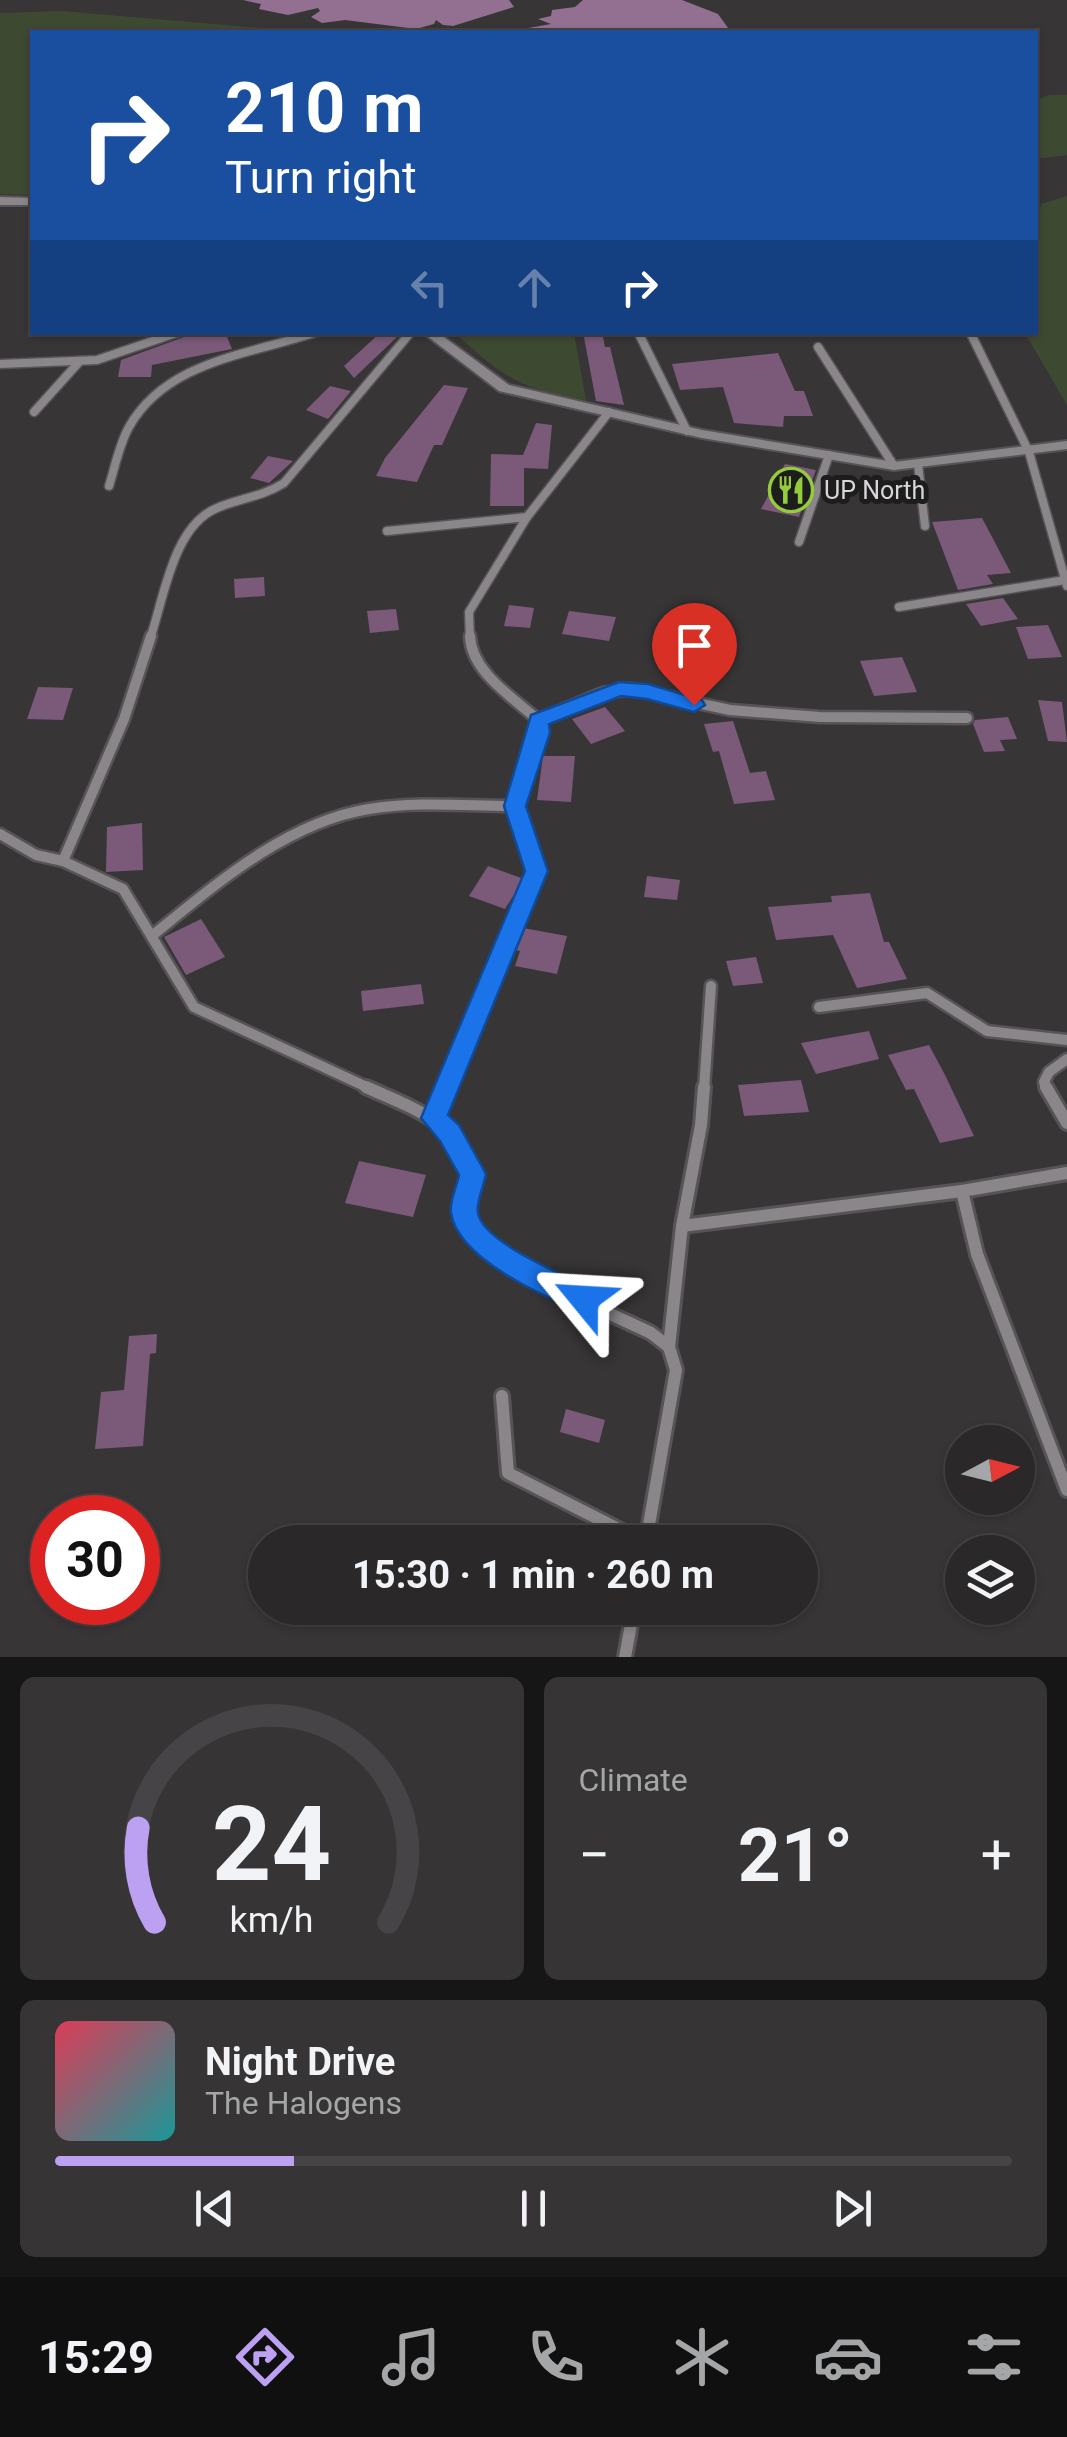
<!DOCTYPE html>
<html lang="en">
<head>
<meta charset="utf-8">
<style>
	:root { --surface:#2a2829; --page:#363435; --text:#f1f3f6; --muted:#a5a6a8; --line:#464446; --accent:#bca0f2 }
	body { margin:0; font-family:Roboto,sans-serif; background:var(--page); color:var(--text); height:100vh; display:flex; flex-direction:column; font-size:38px; white-space:nowrap }
	* { box-sizing:border-box; margin:0 }
	p { font-size:32px; color:var(--muted) }
	.icon { flex:none; width:55px; height:55px; fill:none; stroke:currentColor; stroke-width:2; stroke-linecap:round; stroke-linejoin:round }
	.map { position:relative; height:1657px; overflow:hidden }
	.details { display:flex; flex-direction:column; gap:20px; padding:20px; background:#171617; flex:1 }
	.details>* { flex:none }
	.top-card { position:absolute; left:30px; top:30px; width:1008px; height:305px; border-radius:0px; box-shadow:0 2px 8px #0004,0 0 0 2px var(--line); background:#1a4fa0; color:#fff; overflow:hidden }
	.needle { width:65px; rotate:83deg }
	.tools { position:absolute; left:945px; top:1425px; display:grid; gap:20px }
	.tools a { display:grid; place-items:center; width:90px; height:90px; border-radius:50%; background:var(--surface); box-shadow:0 2px 8px #0004,0 0 0 2px var(--line); font-size:50px }
	.speed { position:absolute; left:30px; top:1495px; display:flex; gap:20px; font-size:50px; font-weight:700; text-align:center }
	.speed>* { display:grid; place-content:center; width:130px; height:130px; border-radius:50%; background:var(--surface); box-shadow:0 2px 8px #0004,0 0 0 2px var(--line); line-height:1 }
	.speed .limit { border:15px solid #d22; background:#fff; color:#111 }
	.pin { position:absolute; display:grid; place-items:center; width:85px; height:85px; color:#fff; margin:-102px -42px; border-radius:50% 50% 50% 0; rotate:-45deg; box-shadow:0 0 10px #0007 }
	.pin .icon { rotate:45deg }
	.me { position:absolute; width:110px; margin:-55px; rotate:297deg; stroke-linejoin:round; filter:drop-shadow(0 0 8px #0008) }
	.turn { display:flex; align-items:center; gap:35px; height:210px; padding:0 30px; font-size:45px }
	.turn .icon { width:130px; height:130px; stroke-width:2.5 }
	.turn b { display:block; font-size:70px; line-height:85px }
	.lanes { display:flex; align-items:center; height:95px; padding:0 30px; background:#0003; justify-content:center; gap:50px; direction:ltr }
	.lanes .off { opacity:.35 }
	.big { font-size:75px; font-weight:700; line-height:1.1 }
	.details .widget { flex:1; display:flex; flex-direction:column; justify-content:center; gap:15px; min-width:0; padding:0 35px; border-radius:15px; background:var(--page) }
	.details .dial { align-items:center; gap:0 }
	.dial svg { height:260px; overflow:visible; fill:none; stroke:var(--line); stroke-width:7; stroke-linecap:round; text-anchor:middle }
	.dial text { fill:var(--text); stroke:none }
	.song { display:flex; align-items:center; gap:30px }
	.cover { width:120px; height:120px; border-radius:15px; background:linear-gradient(135deg,hsl(350 70% 55%),hsl(180 70% 35%)) }
	.played { height:10px; border-radius:5px; background:linear-gradient(90deg,var(--accent) 25%,var(--line) 25%) }
	.keys { display:flex; justify-content:space-around; direction:ltr }
	.heat { display:flex; justify-content:space-between; align-items:center; font-size:55px; direction:ltr }
	.details .tiles { flex:1; display:grid; gap:20px; grid-template-columns:1fr 1fr }
	.widget:last-child { grid-column:span 2 }
	.trip { position:absolute; left:248px; top:1525px; width:570px; height:100px; border-radius:50px; background:var(--surface); box-shadow:0 2px 8px #0004,0 0 0 2px var(--line); font-weight:700; line-height:100px; text-align:center }
	.menu { display:flex; height:160px; justify-content:space-around; align-items:center; background:#111010; color:var(--muted) }
	.menu .icon { width:70px; height:70px }
	.menu .current { color:var(--accent) }
	.menu b { font-size:45px; color:var(--text) }
	.map>svg:first-child { display:block }
	.green { fill:#3e4932 }
	.water { fill:#937091 }
	.building { fill:#7a5979 }
	.lines { fill:none; stroke-linecap:round; stroke-linejoin:round }
	.minor-far2-casing { stroke:#565456; stroke-width:11 }
	.minor-far1-casing { stroke:#565456; stroke-width:15 }
	.minor-casing { stroke:#565456; stroke-width:18 }
	.tertiary-casing { stroke:#565456; stroke-width:4 }
	.minor-far2 { stroke:#8a8689; stroke-width:8 }
	.minor-far1 { stroke:#8a8689; stroke-width:10 }
	.minor { stroke:#8a8689; stroke-width:12 }
	.tertiary { fill:#8a8689; fill-rule:evenodd }
	.route { fill:#1a73e8; stroke:#114b97; stroke-width:2.5 }
	.labels { text-anchor:middle; stroke-width:10; stroke-linejoin:round; paint-order:stroke }
	.poi-label { font-size:25px; fill:#d8d6d8; stroke:#1e1d1e; text-anchor:start }
</style>
</head>
<body>
<div class="map">
<svg width="1067" height="1657" viewBox="0 0 1067 1657">
	<rect width="100%" height="100%" fill="#383537"/>
	<g class="green">
		<polygon points="61,11 310,32 32,32 32,195 0,194 0,13"/>
		<polygon points="1050,95 1067,95 1067,155 1035,159 1035,100"/>
		<polygon points="1067,196 1067,405 1025,333 1035,332 1035,237 1041,204"/>
		<path d="M455 333H574L586 400C522 390 502 377 455 333Z"/>
	</g>
	<g class="water">
		<polygon points="243,0 509,0 514,7 453,26 443,25 436,20 434,24 416,29 345,20 322,23 311,17 320,11 318,8 288,15 259,9 261,4"/>
		<polygon points="583,0 682,0 718,14 731,32 505,32 551,24 538,19 551,16 552,10 575,7"/>
	</g>
	<g class="building">
		<polygon points="210,332 225,332 232,349 152,365 151,377 118,377 121,360 184,337"/>
		<polygon points="381,332 397,337 354,378 344,366"/>
		<polygon points="583,332 602,332 605,347 610,347 624,405 596,401"/>
		<polygon points="778,353 795,391 804,391 813,416 784,416 783,427 734,423 723,387 680,390 672,364"/>
		<polygon points="444,385 468,388 442,445 434,445 417,482 376,476 385,458"/>
		<polygon points="330,386 351,391 328,419 306,410"/>
		<polygon points="536,423 552,425 548,469 524,468 524,506 490,506 491,454 523,455"/>
		<polygon points="268,456 293,461 269,483 250,478"/>
		<polygon points="785,464 816,470 799,517 761,509"/>
		<polygon points="982,518 1011,573 987,575 993,584 958,590 932,522"/>
		<polygon points="264,577 265,596 235,598 234,579"/>
		<polygon points="1003,598 1018,619 981,626 966,604"/>
		<polygon points="509,605 534,608 530,628 504,626"/>
		<polygon points="396,609 399,630 370,633 367,611"/>
		<polygon points="569,611 616,617 609,641 562,634"/>
		<polygon points="1048,625 1062,657 1028,659 1016,627"/>
		<polygon points="902,657 917,692 874,696 860,661"/>
		<polygon points="38,687 73,688 63,720 27,719"/>
		<polygon points="1038,700 1062,702 1067,742 1048,741"/>
		<polygon points="605,707 625,731 591,744 572,719"/>
		<polygon points="1008,717 1017,739 1000,740 1005,751 984,752 973,724 975,720"/>
		<polygon points="733,721 750,773 766,771 775,800 734,804 719,751 713,752 704,724"/>
		<polygon points="543,756 575,756 571,802 537,800"/>
		<polygon points="142,823 143,870 106,872 107,827"/>
		<polygon points="488,866 524,879 505,909 469,896"/>
		<polygon points="647,876 680,880 677,900 644,897"/>
		<polygon points="870,893 884,942 889,942 907,979 857,988 833,935 776,940 768,907 832,902 831,896"/>
		<polygon points="201,919 225,957 186,975 164,937"/>
		<polygon points="523,928 567,936 557,974 515,966 520,951 514,950"/>
		<polygon points="756,957 763,983 733,986 726,961"/>
		<polygon points="421,984 424,1004 363,1011 361,991"/>
		<polygon points="869,1031 879,1059 816,1074 801,1043"/>
		<polygon points="929,1045 945,1075 974,1136 940,1143 914,1089 906,1090 888,1055"/>
		<polygon points="801,1080 809,1112 744,1116 738,1085"/>
		<polygon points="359,1161 426,1175 413,1217 345,1203"/>
		<polygon points="157,1334 156,1353 150,1354 143,1446 95,1449 101,1392 124,1390 129,1336"/>
		<polygon points="566,1409 605,1420 599,1443 560,1432"/>
	</g>
	<g class="lines">
		<defs>
			<g id="minor-far2">
				<polyline points="638,332 687,431"/>
				<polyline points="970,332 1029,452 1067,586"/>
				<polyline points="818,347 894,466"/>
				<polyline points="0,364 97,360 179,332"/>
				<polyline points="34,412 80,361"/>
				<polyline points="918,464 925,526"/>
				<path d="M109 486C115 467 119 445 129 427 167 360 250 355 316 332"/>
				<polyline points="387,531 527,517"/>
				<polyline points="799,542 829,455"/>
				<polyline points="899,607 1065,580"/>
				<path d="M150 639C164 598 173 526 217 508 240 498 262 497 284 483L411 332"/>
				<polyline points="470,639 469,612 527,517 609,412"/>
			</g>
			<g id="minor-far1">
				<polyline points="538,720 603,693 632,689 730,710 820,717 967,718"/>
				<polyline points="0,834 36,855 63,861 123,889 194,1007 371,1089"/>
				<polyline points="63,861 124,719 151,636"/>
				<path d="M153 935C216 884 287 822 369 809 417 801 467 806 515 806L539 733 538 720C514 698 471 672 470 636"/>
				<polyline points="819,1007 927,993 987,1031 1067,1040"/>
				<polyline points="446,1089 537,871 515,806"/>
				<polyline points="704,1089 711,986"/>
				<polyline points="1047,1089 1044,1082 1049,1072 1067,1059"/>
			</g>
			<g id="minor">
				<path d="M366 1087C408 1106 459 1122 472 1173 475 1186 465 1204 467 1219 480 1260 610 1313 651 1333L669 1347 676 1370 646 1542"/>
				<polyline points="1046,1087 1067,1123"/>
				<polyline points="434,1118 447,1087"/>
				<polyline points="1067,1173 962,1191 977,1254 1067,1490"/>
				<polyline points="682,1226 962,1191"/>
				<polyline points="669,1347 682,1226 701,1125 704,1087"/>
				<polyline points="502,1396 508,1473 644,1542"/>
				<polyline points="625,1657 634,1608"/>
			</g>
			<g id="tertiary">
				<polygon points="0,197 32,198 32,205 0,205"/>
				<polygon points="422,332 437,332 509,385 702,430 894,462 1067,441 1067,449 894,470 702,438 499,391"/>
			</g>
		</defs>
		<use href="#minor-far2" class="minor-far2-casing"/>
		<use href="#minor-far1" class="minor-far1-casing"/>
		<use href="#minor" class="minor-casing"/>
		<use href="#tertiary" class="tertiary-casing"/>
		<use href="#minor-far2" class="minor-far2"/>
		<use href="#minor-far1" class="minor-far1"/>
		<use href="#minor" class="minor"/>
		<use href="#tertiary" class="tertiary"/>
	</g>
	<path class="route" d="M619 682 648 684 702 700 705 705 694 712 647 699 621 696 549 724 550 733 526 806 548 871 448 1115 459 1125 486 1174C484 1186 476 1202 478 1213 483 1243 568 1277 595 1290L599 1299 595 1308 584 1312C544 1297 458 1259 451 1213 449 1202 457 1186 459 1175L440 1141 421 1118 525 871 504 806 531 715Z"/>
	<defs>
		<symbol id="restaurant-ring" viewBox="-11 -11 22 22"><circle r="9.5" fill="#1e1d1e" stroke="#94cc3c" stroke-width="1.5"/><path d="M-5-6h1v4h1v-4h1v4h1v-4h1v5L-1.5 .5V6h-2V.5L-5-1ZM5-6V6H3V1.5H1.5Q1.5-4 5-6Z" fill="#94cc3c"/></symbol>
	</defs>
	<g fill-rule="evenodd">
		<use href="#restaurant-ring" x="766" y="465" width="50" height="50"/>
	</g>
	<g class="labels">
		<g class="poi-label">
			<text x="824" y="499">UP North</text>
		</g>
	</g>
</svg>
<div class="tools">
<a><svg class="needle" viewBox="-14 -14 28 28"><path d="M0-13l5 13h-10z" fill="#e53935"/><path d="M0 13l5-13h-10z" fill="#a5a6a8"/></svg></a>
<a><svg class="icon" aria-label="layers" viewBox="0 0 24 24"><path d="M12 4l9 5-9 5-9-5zM3 14l9 5 9-5"/></svg></a>
</div>
<div class="speed"><div class="limit">30</div></div>
<div class="pin" style="left:694px;top:705px;background:#d93025"><svg class="icon" aria-label="arrive" viewBox="0 0 24 24"><path d="M6 21V4h12l-3 4 3 4H6"/></svg></div>
<svg class="me" style="left:584px;top:1299px" viewBox="-20 -20 40 40"><path d="M0-17L14 15 0 8-14 15z" fill="#1a73e8" stroke="#fff" stroke-width="4"/></svg>
<div class="trip">15:30 · 1 min · 260 m</div>
<div class="top-card">
<div class="turn"><svg class="icon" aria-label="right" viewBox="0 0 24 24"><path d="M7 20v-9h11M14 6l5 5-5 5"/></svg><div><b>210 m</b>Turn right</div></div>
<div class="lanes"><svg class="icon off" aria-label="left" viewBox="0 0 24 24"><path d="M17 20v-9H6M10 6l-5 5 5 5"/></svg><svg class="icon off" aria-label="ahead" viewBox="0 0 24 24"><path d="M12 20V5M6 11l6-6 6 6"/></svg><svg class="icon" aria-label="right" viewBox="0 0 24 24"><path d="M7 20v-9h11M14 6l5 5-5 5"/></svg></div>
</div>
</div>
<section class="details">
<div class="tiles">
<div class="widget dial"><svg viewBox="0 0 100 80">
<path d="M14 69A42 42 0 1 1 86 69"/>
<path d="M14 69A42 42 0 0 1 9 40" stroke="#bca0f2"/>
<text x="50" y="56" font-size="32" font-weight="700">24</text>
<text x="50" y="72" font-size="11">km/h</text>
</svg></div>
<div class="widget"><p>Climate</p>
<div class="heat"><a>−</a><b class="big">21°</b><a>+</a></div>
</div>
<div class="widget">
<div class="song"><i class="cover"></i><div><b>Night Drive</b><p>The Halogens</p></div></div>
<div class="played"></div>
<div class="keys"><svg class="icon" aria-label="previous" viewBox="0 0 24 24"><path d="M18 5L8 12l10 7zM5 5v14"/></svg><svg class="icon" aria-label="pause" viewBox="0 0 24 24"><path d="M8 5v14M16 5v14"/></svg><svg class="icon" aria-label="next" viewBox="0 0 24 24"><path d="M6 5l10 7-10 7zM19 5v14"/></svg></div>
</div>
</div>
</section>
<nav class="menu">
<b>15:29</b>
<svg class="icon current" aria-label="directions" viewBox="0 0 24 24"><path d="M12 3l9 9-9 9-9-9zM9 14v-3h6M13 9l2 2-2 2"/></svg>
<svg class="icon" aria-label="music" viewBox="0 0 24 24"><path d="M9 18V5l10-2v13"/><circle cx="6" cy="18" r="3"/><circle cx="16" cy="16" r="3"/></svg>
<svg class="icon" aria-label="phone" viewBox="0 0 24 24"><path d="M5 4h4l2 5-3 2q2 4 5 5l2-3 5 2v4C11 20 4 13 5 4z"/></svg>
<svg class="icon" aria-label="climate" viewBox="0 0 24 24"><path d="M12 3v18M4 7l16 10M4 17L20 7"/></svg>
<svg class="icon" aria-label="car" viewBox="0 0 24 24"><path d="M5 17H2v-5l4-1 3-4h7l3 4 3 1v5h-3M9 17h6M6 11h13"/><circle cx="7" cy="17" r="2"/><circle cx="17" cy="17" r="2"/></svg>
<svg class="icon" aria-label="filters" viewBox="0 0 24 24"><path d="M4 7h16M4 17h16"/><circle cx="9" cy="7" r="2"/><circle cx="15" cy="17" r="2"/></svg>
</nav>
</body>
</html>
